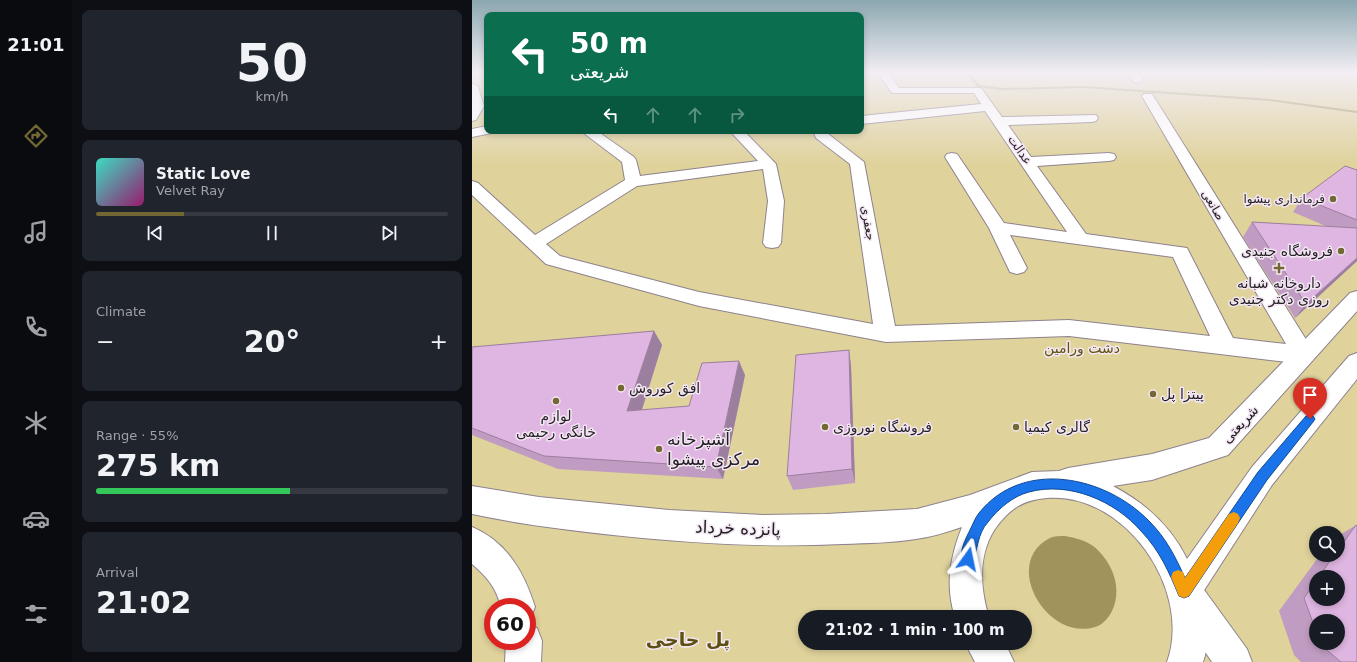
<!DOCTYPE html>
<html lang="en">
<head>
<meta charset="utf-8">
<style>
	:root { --surface:#171b24; --page:#20242c; --text:#f1f3f6; --muted:#9ea1a6; --line:#363941; --accent:#736734 }
	body { margin:0; font-family:"DejaVu Sans","Noto Sans Arabic",sans-serif; background:var(--page); color:var(--text); height:100vh; display:flex; flex-direction:column; font-size:15px; white-space:nowrap }
	* { box-sizing:border-box; margin:0 }
	p { font-size:13px; color:var(--muted) }
	.icon { flex:none; width:22px; height:22px; fill:none; stroke:currentColor; stroke-width:2; stroke-linecap:round; stroke-linejoin:round }
	.map { position:relative; flex:1; overflow:hidden }
	.drawer { display:flex; flex-direction:column; gap:10px; padding:10px; background:#0d0f14; width:400px }
	.drawer>* { flex:none }
	.hud { position:absolute; left:12px; top:12px; width:380px; height:122px; border-radius:8px; box-shadow:0 2px 6px #0003; background:#0b6e4f; color:#fff; overflow:hidden }
	.tools { position:absolute; left:837px; top:526px; display:grid; gap:8px }
	.tools a { display:grid; place-items:center; width:36px; height:36px; border-radius:50%; background:var(--surface); box-shadow:0 2px 6px #0003; font-size:20px }
	.speed { position:absolute; left:12px; top:598px; display:flex; gap:8px; font-size:20px; font-weight:700; text-align:center }
	.speed>* { display:grid; place-content:center; width:52px; height:52px; border-radius:50%; background:var(--surface); box-shadow:0 2px 6px #0003; line-height:1 }
	.speed .limit { border:6px solid #d22; background:#fff; color:#111 }
	.pin { position:absolute; display:grid; place-items:center; width:34px; height:34px; color:#fff; margin:-41px -17px; border-radius:50% 50% 50% 0; rotate:-45deg; box-shadow:0 0 4px #0007 }
	.pin .icon { rotate:45deg }
	.me { position:absolute; width:44px; margin:-22px; rotate:12deg; stroke-linejoin:round; filter:drop-shadow(0 0 3px #0008) }
	.turn { display:flex; align-items:center; gap:14px; height:84px; padding:0 20px; font-size:18px }
	.turn .icon { width:52px; height:52px; stroke-width:2.5 }
	.turn b { display:block; font-size:28px; line-height:34px }
	.lanes { display:flex; align-items:center; height:38px; padding:0 20px; background:#0003; justify-content:center; gap:20px; direction:ltr }
	.lanes .off { opacity:.35 }
	.big { font-size:30px; font-weight:600; line-height:1.1 }
	.drawer .card { flex:1; display:flex; flex-direction:column; justify-content:center; gap:6px; min-width:0; padding:0 14px; border-radius:8px; background:var(--page) }
	.drawer .dial { align-items:center; gap:0 }
	.dial b { font-size:52px; line-height:1 }
	.song { display:flex; align-items:center; gap:12px }
	.cover { width:48px; height:48px; border-radius:6px; background:linear-gradient(135deg,hsl(170 70% 55%),hsl(320 70% 35%)) }
	.played { height:4px; border-radius:2px; background:linear-gradient(90deg,var(--accent) 25%,var(--line) 25%) }
	.keys { display:flex; justify-content:space-around; direction:ltr }
	.heat { display:flex; justify-content:space-between; align-items:center; font-size:22px; direction:ltr }
	.charge { height:6px; border-radius:3px; background:linear-gradient(90deg,#34c759 55%,var(--line) 0) }
	.trip { position:absolute; left:326px; top:610px; width:234px; height:40px; border-radius:20px; background:var(--surface); box-shadow:0 2px 6px #0003; font-weight:600; line-height:40px; text-align:center }
	main { display:flex; flex:1; min-height:0 }
	.menu { display:flex; flex-direction:column; width:72px; justify-content:space-around; align-items:center; background:#090b0e; color:var(--muted) }
	.menu .icon { width:28px; height:28px }
	.menu .active { color:var(--accent) }
	.menu b { font-size:18px; color:var(--text) }
	.map>svg:first-child { display:block }
	.green { fill:#dfd29b; fill-rule:evenodd }
	.water { fill:#a0935c }
	.lines { fill:none; stroke-linecap:round; stroke-linejoin:round }
	.stream { fill:#a0935c; fill-rule:evenodd }
	.street-casing { stroke:#8d828d; stroke-width:2 }
	.secondary-casing { stroke:#8d828d; stroke-width:2 }
	.primary-casing { stroke:#8d828d; stroke-width:2 }
	.street { fill:#fff; fill-rule:evenodd }
	.secondary { fill:#fff; fill-rule:evenodd }
	.primary { fill:#fff; fill-rule:evenodd }
	.wall { fill:#c09cc2; fill-rule:evenodd }
	.shaded-wall { fill:#9c7f9e }
	.building { fill:#dfb5e1; stroke:#9c7f9e }
	.route { fill:#1a73e8; stroke:#114b97 }
	.slow { fill:#f59e0b }
	.poi-dot { fill:#736734; stroke:#f3e7f3; stroke-width:1.5 }
	.labels { text-anchor:middle; stroke-width:3; stroke-linejoin:round; paint-order:stroke }
	.far-street-label { font-size:12px; fill:#221e22; stroke:#f3e7f3 }
	.far-poi-label { font-size:12px; fill:#221e22; stroke:#f3e7f3; text-anchor:end }
	.poi-label { font-size:14px; fill:#221e22; stroke:#f3e7f3; text-anchor:start }
	.park-label { font-size:14px; fill:#61520d; stroke:#f3e7f3 }
	.street-label { font-size:14px; fill:#221e22; stroke:#f3e7f3 }
	.near-poi-label { font-size:17px; fill:#221e22; stroke:#f3e7f3; text-anchor:start }
	.near-street-label { font-size:17px; fill:#221e22; stroke:#f3e7f3 }
	.near-quarter-label { font-size:19px; font-weight:bold; fill:#5d4f11; stroke:#f3e7f3 }
</style>
</head>
<body>
<main>
<nav class="menu">
<b>21:01</b>
<svg class="icon active" aria-label="directions" viewBox="0 0 24 24"><path d="M12 3l9 9-9 9-9-9zM9 14v-3h6M13 9l2 2-2 2"/></svg>
<svg class="icon" aria-label="music" viewBox="0 0 24 24"><path d="M9 18V5l10-2v13"/><circle cx="6" cy="18" r="3"/><circle cx="16" cy="16" r="3"/></svg>
<svg class="icon" aria-label="phone" viewBox="0 0 24 24"><path d="M5 4h4l2 5-3 2q2 4 5 5l2-3 5 2v4C11 20 4 13 5 4z"/></svg>
<svg class="icon" aria-label="climate" viewBox="0 0 24 24"><path d="M12 3v18M4 7l16 10M4 17L20 7"/></svg>
<svg class="icon" aria-label="car" viewBox="0 0 24 24"><path d="M5 17H2v-5l4-1 3-4h7l3 4 3 1v5h-3M9 17h6M6 11h13"/><circle cx="7" cy="17" r="2"/><circle cx="17" cy="17" r="2"/></svg>
<svg class="icon" aria-label="filters" viewBox="0 0 24 24"><path d="M4 7h16M4 17h16"/><circle cx="9" cy="7" r="2"/><circle cx="15" cy="17" r="2"/></svg>
</nav>
<section class="drawer">
<div class="card dial"><b>50</b><p>km/h</p></div>
<div class="card">
<div class="song"><i class="cover"></i><div><b>Static Love</b><p>Velvet Ray</p></div></div>
<div class="played"></div>
<div class="keys"><svg class="icon" aria-label="previous" viewBox="0 0 24 24"><path d="M18 5L8 12l10 7zM5 5v14"/></svg><svg class="icon" aria-label="pause" viewBox="0 0 24 24"><path d="M8 5v14M16 5v14"/></svg><svg class="icon" aria-label="next" viewBox="0 0 24 24"><path d="M6 5l10 7-10 7zM19 5v14"/></svg></div>
</div>
<div class="card"><p>Climate</p>
<div class="heat"><a>−</a><b class="big">20°</b><a>+</a></div>
</div>
<div class="card"><p>Range · 55%</p><b class="big">275 km</b><div class="charge"></div></div>
<div class="card"><p>Arrival</p><b class="big">21:02</b></div>
</section>
<div class="map">
<svg width="885" height="662" viewBox="0 0 885 662">
	<rect width="100%" height="100%" fill="#e5dae6"/>
	<path class="green" d="M0 72H15V131H389V72H885V662H0ZM844 533H866V555H844ZM844 577H866V599H844ZM21 607H55V641H21ZM333 617H553V643H333ZM844 621H866V643H844Z"/>
	<path class="water" d="M593 536C603 538 613 540 621 546 640 561 651 588 640 611 637 617 632 623 626 626 576 645 528 563 578 538 582 536 588 536 593 536Z"/>
	<g class="lines">
		<polygon class="stream" points="492,72 496,72 508,85 530,88 612,86 798,99 885,111 885,113 798,101 612,88 530,90 506,87"/>
		<defs>
			<g id="street">
				<polygon points="405,72 416,72 427,88 509,88 530,117 624,115 626,118 624,121 620,122 536,125 559,157 637,153 642,154 644,157 642,160 637,161 565,166 614,234 715,248 761,338 814,344 670,96 672,94 680,94 840,349 844,355 840,361 832,364 597,336 414,342 227,306 74,264 0,195 0,181 6,183 63,235 153,180 150,162 109,131 125,131 162,157 164,160 168,176 286,161 258,131 272,131 304,164 312,201 309,243 306,247 300,248 294,247 291,243 296,201 291,169 165,186 74,244 88,256 227,292 401,324 378,164 344,138 341,131 355,131 355,133 392,162 423,326 597,320 738,336 701,257 538,235 555,268 552,272 545,274 538,272 517,228 473,157 475,154 480,153 485,154 532,223 595,232 513,111 389,124 389,116 509,104 502,93 420,93"/>
				<polygon points="656,72 666,72 671,80 666,83 662,82"/>
				<polygon points="15,126 15,131 21,131 20,133 0,137 0,129"/>
			</g>
			<g id="secondary">
				<polygon points="0,84 4,85 6,87 12,106 4,120 0,121"/>
				<polygon points="718,582 730,587 775,649 780,662 740,662 706,611 701,599 706,587"/>
			</g>
			<g id="primary">
				<path d="M885 291V311L756 455 680 480 641 486C673 503 699 526 715 559L780 467 877 356 885 353V379L800 485 729 595C735 617 739 640 731 662H695C721 590 653 492 575 498 551 500 537 509 523 529 506 555 508 588 517 617H483C473 586 478 557 490 527 475 532 459 537 444 539 420 543 395 543 371 544 294 548 217 543 141 535 94 530 46 524 0 514V486L67 497 197 510 291 515 354 514 445 509 498 495 560 472 587 471 596 468 680 454 737 438 878 293Z"/>
				<path d="M0 527C35 542 52 572 63 607L58 619 55 620V607H29C24 587 15 577 0 564Z"/>
				<polygon points="55,624 65,628 70,641 69,662 33,662 34,641 55,641"/>
				<polygon points="493,643 533,643 542,662 503,662"/>
			</g>
		</defs>
		<use href="#street" class="street-casing"/>
		<use href="#secondary" class="secondary-casing"/>
		<use href="#primary" class="primary-casing"/>
		<use href="#street" class="street"/>
		<use href="#secondary" class="secondary"/>
		<use href="#primary" class="primary"/>
	</g>
	<g class="wall">
		<polygon points="885,170 885,261 823,318 771,237 780,222 856,227 821,212 830,198"/>
		<polygon points="182,331 190,345 170,410 217,406 273,375 251,479 86,469 0,435 0,347"/>
		<polygon points="377,350 379,366 383,483 321,490 315,476"/>
		<path d="M884 525 885 662H829L822 655 807 611 848 555H866V536ZM844 577H866L844 599ZM844 621 866 643H844Z"/>
	</g>
	<g class="shaded-wall">
		<polygon points="885,258 885,261 823,318 834,304"/>
		<polygon points="182,331 190,345 165,425 155,411"/>
		<polygon points="377,350 379,366 383,483 380,469"/>
		<polygon points="267,361 273,375 251,479 244,467"/>
	</g>
	<g class="building">
		<polygon points="873,166 885,170 885,220 830,198"/>
		<polygon points="780,222 885,228 885,258 834,304"/>
		<polygon points="182,331 155,411 217,406 230,363 267,361 244,467 72,456 0,428 0,347"/>
		<polygon points="377,350 380,469 315,476 324,355"/>
		<polygon points="884,525 885,526 885,662 869,662 849,645 849,643 866,643 866,621 844,621 844,631 832,598 844,581 844,599 866,599 866,577 847,577 862,555 866,555 866,550"/>
	</g>
	<linearGradient id="sky" x2="0" y2="1"><stop stop-color="#8ba7b0"/><stop offset="0.44" stop-color="#f3eef4"/><stop offset="1" stop-color="#f3eef4" stop-opacity="0"/></linearGradient>
	<rect width="885" height="165" fill="url(#sky)"/>
	<path class="route" d="M838 415 841 416 843 419 841 422 795 480 717 596 712 598 707 596C697 572 688 551 669 531 643 501 597 481 557 492 541 496 526 509 516 522 505 534 506 550 500 564L496 566 491 564C486 553 493 540 498 530 501 524 503 518 507 513 551 458 634 476 678 522 694 538 704 558 713 578L786 472 834 416Z"/>
	<polygon class="slow" points="762,512 766,514 768,518 766,523 717,596 712,598 707,596 699,577 701,572 706,570 711,572 713,578 757,514"/>
	<g class="poi-dot">
		<circle cx="861" cy="199" r="4"/>
		<circle cx="869" cy="251" r="4"/>
		<path d="M805 262h4v4h4v4h-4v4h-4v-4h-4v-4h4z"/>
		<circle cx="149" cy="388" r="4"/>
		<circle cx="681" cy="394" r="4"/>
		<circle cx="84" cy="401" r="4"/>
		<circle cx="353" cy="427" r="4"/>
		<circle cx="544" cy="427" r="4"/>
		<circle cx="187" cy="449" r="4"/>
	</g>
	<g class="labels">
		<g class="far-street-label">
			<text transform="translate(548 150) rotate(55)" y="4">عدالت</text>
			<text transform="translate(741 205) rotate(59)" y="4">صانعی</text>
			<text transform="translate(396 223) rotate(81)" y="4">جعفری</text>
		</g>
		<g class="far-poi-label">
			<text x="853" y="203">فرمانداری پیشوا</text>
		</g>
		<g class="poi-label">
			<text x="861" y="256" text-anchor="end">فروشگاه جنیدی</text>
			<text x="807" y="288" text-anchor="middle">داروخانه شبانه<tspan x="807" dy="16">روزی دکتر جنیدی</tspan></text>
			<text x="157" y="393">افق کوروش</text>
			<text x="689" y="399">پیتزا پل</text>
			<text x="84" y="421" text-anchor="middle">لوازم<tspan x="84" dy="16">خانگی رحیمی</tspan></text>
			<text x="361" y="432">فروشگاه نوروزی</text>
			<text x="552" y="432">گالری کیمیا</text>
		</g>
		<g class="park-label">
			<text x="610" y="353">دشت ورامین</text>
		</g>
		<g class="street-label">
			<text transform="translate(768 424) rotate(-47)" y="5">شریعتی</text>
		</g>
		<g class="near-poi-label">
			<text x="195" y="445">آشپزخانه<tspan x="195" dy="20">مرکزی پیشوا</tspan></text>
		</g>
		<g class="near-street-label">
			<text transform="translate(266 528) rotate(2)" y="6">پانزده خرداد</text>
		</g>
		<g class="near-quarter-label">
			<text x="216" y="646">پل حاجی</text>
		</g>
	</g>
</svg>
<div class="tools">
<a><svg class="icon" aria-label="search" viewBox="0 0 24 24"><circle cx="10" cy="10" r="6"/><path d="M15 15l6 6"/></svg></a>
<a>+</a>
<a>−</a>
</div>
<div class="speed"><div class="limit">60</div></div>
<div class="pin" style="left:838px;top:419px;background:#d93025"><svg class="icon" aria-label="arrive" viewBox="0 0 24 24"><path d="M6 21V4h12l-3 4 3 4H6"/></svg></div>
<svg class="me" style="left:496px;top:559px" viewBox="-20 -20 40 40"><path d="M0-17L14 15 0 8-14 15z" fill="#1a73e8" stroke="#fff" stroke-width="4"/></svg>
<div class="trip">21:02 · 1 min · 100 m</div>
<div class="hud">
<div class="turn"><svg class="icon" aria-label="left" viewBox="0 0 24 24"><path d="M17 20v-9H6M10 6l-5 5 5 5"/></svg><div><b>50 m</b>شریعتی</div></div>
<div class="lanes"><svg class="icon" aria-label="left" viewBox="0 0 24 24"><path d="M17 20v-9H6M10 6l-5 5 5 5"/></svg><svg class="icon off" aria-label="ahead" viewBox="0 0 24 24"><path d="M12 20V5M6 11l6-6 6 6"/></svg><svg class="icon off" aria-label="ahead" viewBox="0 0 24 24"><path d="M12 20V5M6 11l6-6 6 6"/></svg><svg class="icon off" aria-label="right" viewBox="0 0 24 24"><path d="M7 20v-9h11M14 6l5 5-5 5"/></svg></div>
</div>
</div>
</main>
</body>
</html>
